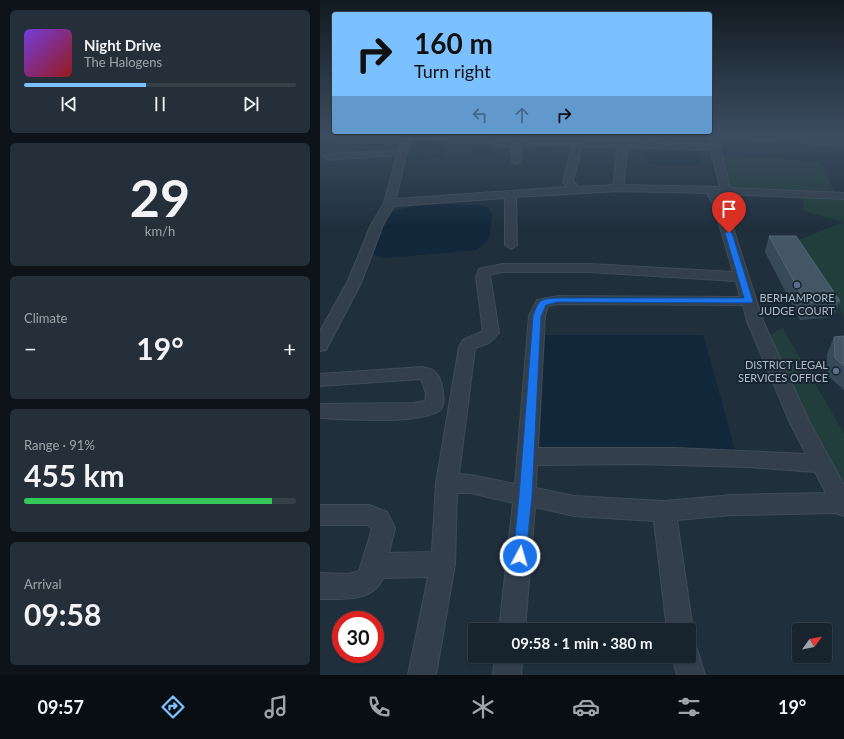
<!DOCTYPE html>
<html lang="en">
<head>
<meta charset="utf-8">
<style>
	:root { --surface:#17232d; --page:#242f39; --text:#f1f3f6; --muted:#9ea4aa; --line:#364049; --accent:#7bc0ff }
	body { margin:0; font-family:Lato,sans-serif; background:var(--page); color:var(--text); height:100vh; display:flex; flex-direction:column; font-size:15px; white-space:nowrap }
	* { box-sizing:border-box; margin:0 }
	p { font-size:13px; color:var(--muted) }
	.icon { flex:none; width:22px; height:22px; fill:none; stroke:currentColor; stroke-width:2; stroke-linecap:round; stroke-linejoin:round }
	.map { position:relative; flex:1; overflow:hidden }
	.panel { display:flex; flex-direction:column; gap:10px; padding:10px; background:#0d1319; width:320px }
	.panel>* { flex:none }
	.hud { position:absolute; left:12px; top:12px; width:380px; height:122px; border-radius:4px; box-shadow:0 1px 3px #0004,0 0 0 1px var(--line); background:#7bc0ff; color:#111; overflow:hidden }
	.needle { width:26px; rotate:57deg }
	.fabs { position:absolute; left:472px; top:623px; display:grid; gap:8px }
	.fabs a { display:grid; place-items:center; width:40px; height:40px; border-radius:4px; background:var(--surface); box-shadow:0 1px 3px #0004,0 0 0 1px var(--line); font-size:20px }
	.speed { position:absolute; left:12px; top:611px; display:flex; gap:8px; font-size:20px; font-weight:700; text-align:center }
	.speed>* { display:grid; place-content:center; width:52px; height:52px; border-radius:50%; background:var(--surface); box-shadow:0 1px 3px #0004,0 0 0 1px var(--line); line-height:1 }
	.speed .limit { border:6px solid #d22; background:#fff; color:#111 }
	.pin { position:absolute; display:grid; place-items:center; width:34px; height:34px; color:#fff; margin:-41px -17px; border-radius:50% 50% 50% 0; rotate:-45deg; box-shadow:0 0 4px #0007 }
	.pin .icon { rotate:45deg }
	.me { position:absolute; width:44px; margin:-22px; rotate:6deg; stroke-linejoin:round; filter:drop-shadow(0 0 3px #0008) }
	.turn { display:flex; align-items:center; gap:14px; height:84px; padding:0 16px; font-size:18px }
	.turn .icon { width:52px; height:52px; stroke-width:2.5 }
	.turn b { display:block; font-size:28px; line-height:34px }
	.lanes { display:flex; align-items:center; height:38px; padding:0 16px; background:#0003; justify-content:center; gap:20px; direction:ltr }
	.lanes .off { opacity:.35 }
	.big { font-size:30px; font-weight:700; line-height:1.1 }
	.panel .widget { flex:1; display:flex; flex-direction:column; justify-content:center; gap:6px; min-width:0; padding:0 14px; border-radius:6px; background:var(--page) }
	.panel .dial { align-items:center; gap:0 }
	.dial b { font-size:52px; line-height:1 }
	.song { display:flex; align-items:center; gap:12px }
	.cover { width:48px; height:48px; border-radius:6px; background:linear-gradient(135deg,hsl(260 70% 55%),hsl(0 70% 35%)) }
	.played { height:4px; border-radius:2px; background:linear-gradient(90deg,var(--accent) 45%,var(--line) 45%) }
	.keys { display:flex; justify-content:space-around; direction:ltr }
	.heat { display:flex; justify-content:space-between; align-items:center; font-size:22px; direction:ltr }
	.charge { height:6px; border-radius:3px; background:linear-gradient(90deg,#34c759 91%,var(--line) 0) }
	.trip { position:absolute; left:148px; top:623px; width:228px; height:40px; border-radius:4px; background:var(--surface); box-shadow:0 1px 3px #0004,0 0 0 1px var(--line); font-weight:700; line-height:40px; text-align:center }
	.tabs { display:flex; height:64px; justify-content:space-around; align-items:center; background:#090e12; color:var(--muted) }
	.tabs .icon { width:28px; height:28px }
	.tabs .current { color:var(--accent) }
	.tabs b { font-size:18px; color:var(--text) }
	main { display:flex; flex:1; min-height:0 }
	.map>svg:first-child { display:block }
	.green { fill:#213d3c }
	.water { fill:#12273a }
	.lines { fill:none; stroke-linecap:round; stroke-linejoin:round }
	.minor-casing { stroke:#3f4c58; stroke-width:2 }
	.minor { fill:#33404c; fill-rule:evenodd }
	.wall { fill:#364a58 }
	.building { fill:#435664; stroke:#536674 }
	.route { fill:#1a73e8; stroke:#114b97 }
	.service-dot { fill:#5c6f8a; stroke:#182530; stroke-width:1.5 }
	.labels { text-anchor:middle; stroke-width:4; stroke-linejoin:round; paint-order:stroke }
	.poi-label { font-size:11px; fill:#adbbc8; stroke:#182530 }
</style>
</head>
<body>
<main>
<section class="panel">
<div class="widget">
<div class="song"><i class="cover"></i><div><b>Night Drive</b><p>The Halogens</p></div></div>
<div class="played"></div>
<div class="keys"><svg class="icon" aria-label="previous" viewBox="0 0 24 24"><path d="M18 5L8 12l10 7zM5 5v14"/></svg><svg class="icon" aria-label="pause" viewBox="0 0 24 24"><path d="M8 5v14M16 5v14"/></svg><svg class="icon" aria-label="next" viewBox="0 0 24 24"><path d="M6 5l10 7-10 7zM19 5v14"/></svg></div>
</div>
<div class="widget dial"><b>29</b><p>km/h</p></div>
<div class="widget"><p>Climate</p>
<div class="heat"><a>−</a><b class="big">19°</b><a>+</a></div>
</div>
<div class="widget"><p>Range · 91%</p><b class="big">455 km</b><div class="charge"></div></div>
<div class="widget"><p>Arrival</p><b class="big">09:58</b></div>
</section>
<div class="map">
<svg width="524" height="675" viewBox="0 0 524 675">
	<rect width="100%" height="100%" fill="#1f2f3c"/>
	<g class="green">
		<polygon points="103,134 147,134 145,141 133,144 106,138 88,142 89,137"/>
		<polygon points="399,155 500,162 515,193 435,191 409,188"/>
		<polygon points="482,196 524,200 524,316 476,241 523,222 484,211"/>
		<polygon points="462,327 524,433 524,493 487,425 449,336"/>
	</g>
	<g class="water">
		<polygon points="342,134 388,134 391,142 379,146 341,142"/>
		<polygon points="107,139 128,142 122,157 102,160 84,158 87,143"/>
		<polygon points="156,145 169,145 174,147 176,156 149,157"/>
		<path d="M332 148 375 151C381 153 382 158 381 164 363 165 345 168 327 163L322 154 323 151Z"/>
		<path d="M159 205 169 208 172 216 169 238 157 250 65 258 53 254 50 248C53 240 56 226 61 220 79 200 134 205 159 205Z"/>
		<polygon points="217,335 383,335 416,453 210,458"/>
	</g>
	<g class="lines">
		<defs>
			<g id="minor">
				<path d="M83 134H91L76 199 247 187 243 182 253 144 201 146V161L196 164 191 161 192 146 174 147 170 144 174 141H191L189 134H197L200 140 253 139 254 134H262V140L336 142V134H344L345 142 389 144 385 134H423L524 140V146L395 137 400 147 410 188 524 193V199L398 194 406 206 443 321 490 423 524 485V516L516 513 412 515 357 520 373 630 369 640V630H347L334 521 254 516 215 507 205 630H179L193 503 151 493H137L135 564 116 675H88L108 577 63 578C53 602 22 599 0 599V573L29 574 39 571 52 529 48 525H0V505H49L67 512 75 528 69 553 112 552 116 483 139 347 143 340 163 331 156 277 159 269 182 264H270L413 272 394 206 387 193 298 191 196 197 197 245 191 249 185 245V198L74 206 63 225 41 283 8 346 6 350 0 351V331L27 283 51 225 64 203 77 155 8 160 3 157 8 154 79 150ZM262 146 298 147 293 185 259 187 253 181ZM307 147 391 150 400 187 304 185ZM182 272H270L416 281 420 297 238 296 217 300 209 316 195 484 151 475 139 474 155 348 169 343 179 333 170 275ZM238 304 423 305 427 321 471 425 486 454 355 448H218L225 316 228 306ZM318 464 428 467 495 472 506 493 412 495 344 501 254 496 216 488 217 465Z"/>
				<path d="M103 367C107 368 111 369 114 371 122 377 128 404 119 411 97 425 27 419 0 418V404L94 403 105 401 106 393 101 379 0 386V374Z"/>
				<polygon points="369,643 376,646 385,675 357,675 352,656 369,656"/>
				<polygon points="175,656 203,656 201,675 173,675"/>
			</g>
		</defs>
		<use href="#minor" class="minor-casing"/>
		<use href="#minor" class="minor"/>
	</g>
	<g class="wall">
		<polygon points="449,236 520,301 513,317 480,320 445,252"/>
		<polygon points="524,336 524,390 507,375 507,354 514,337"/>
	</g>
	<g class="building">
		<polygon points="449,236 476,236 520,301 486,303"/>
		<polygon points="524,336 524,366 515,358 514,337"/>
	</g>
	<linearGradient id="sky" x2="0" y2="1"><stop stop-color="#111a21"/><stop offset="0.59" stop-color="#3c4d61"/><stop offset="1" stop-color="#3c4d61" stop-opacity="0"/></linearGradient>
	<rect width="524" height="228" fill="url(#sky)"/>
	<path class="route" d="M409 231 412 233 433 301 432 303 238 302 226 305 221 316 212 496 206 556 204 560 200 562 195 560 193 556 199 496 213 316C219 299 220 299 238 298H424L405 233Z"/>
	<g class="service-dot">
		<circle cx="477" cy="285" r="4"/>
		<circle cx="516" cy="371" r="4"/>
	</g>
	<g class="labels">
		<g class="poi-label">
			<text x="477" y="302">BERHAMPORE<tspan x="477" dy="13">JUDGE COURT</tspan></text>
			<text x="508" y="369" text-anchor="end">DISTRICT LEGAL<tspan x="508" dy="13">SERVICES OFFICE</tspan></text>
		</g>
	</g>
</svg>
<div class="fabs">
<a><svg class="needle" viewBox="-14 -14 28 28"><path d="M0-13l5 13h-10z" fill="#e53935"/><path d="M0 13l5-13h-10z" fill="#9ea4aa"/></svg></a>
</div>
<div class="speed"><div class="limit">30</div></div>
<div class="pin" style="left:409px;top:233px;background:#d93025"><svg class="icon" aria-label="arrive" viewBox="0 0 24 24"><path d="M6 21V4h12l-3 4 3 4H6"/></svg></div>
<svg class="me" style="left:200px;top:556px" viewBox="-20 -20 40 40"><circle r="17" fill="#1a73e8" stroke="#fff" stroke-width="3"/><path d="M0-11L8 9 0 5-8 9z" fill="#fff"/></svg>
<div class="trip">09:58 · 1 min · 380 m</div>
<div class="hud">
<div class="turn"><svg class="icon" aria-label="right" viewBox="0 0 24 24"><path d="M7 20v-9h11M14 6l5 5-5 5"/></svg><div><b>160 m</b>Turn right</div></div>
<div class="lanes"><svg class="icon off" aria-label="left" viewBox="0 0 24 24"><path d="M17 20v-9H6M10 6l-5 5 5 5"/></svg><svg class="icon off" aria-label="ahead" viewBox="0 0 24 24"><path d="M12 20V5M6 11l6-6 6 6"/></svg><svg class="icon" aria-label="right" viewBox="0 0 24 24"><path d="M7 20v-9h11M14 6l5 5-5 5"/></svg></div>
</div>
</div>
</main>
<nav class="tabs">
<b>09:57</b>
<svg class="icon current" aria-label="directions" viewBox="0 0 24 24"><path d="M12 3l9 9-9 9-9-9zM9 14v-3h6M13 9l2 2-2 2"/></svg>
<svg class="icon" aria-label="music" viewBox="0 0 24 24"><path d="M9 18V5l10-2v13"/><circle cx="6" cy="18" r="3"/><circle cx="16" cy="16" r="3"/></svg>
<svg class="icon" aria-label="phone" viewBox="0 0 24 24"><path d="M5 4h4l2 5-3 2q2 4 5 5l2-3 5 2v4C11 20 4 13 5 4z"/></svg>
<svg class="icon" aria-label="climate" viewBox="0 0 24 24"><path d="M12 3v18M4 7l16 10M4 17L20 7"/></svg>
<svg class="icon" aria-label="car" viewBox="0 0 24 24"><path d="M5 17H2v-5l4-1 3-4h7l3 4 3 1v5h-3M9 17h6M6 11h13"/><circle cx="7" cy="17" r="2"/><circle cx="17" cy="17" r="2"/></svg>
<svg class="icon" aria-label="filters" viewBox="0 0 24 24"><path d="M4 7h16M4 17h16"/><circle cx="9" cy="7" r="2"/><circle cx="15" cy="17" r="2"/></svg>
<b>19°</b>
</nav>
</body>
</html>
